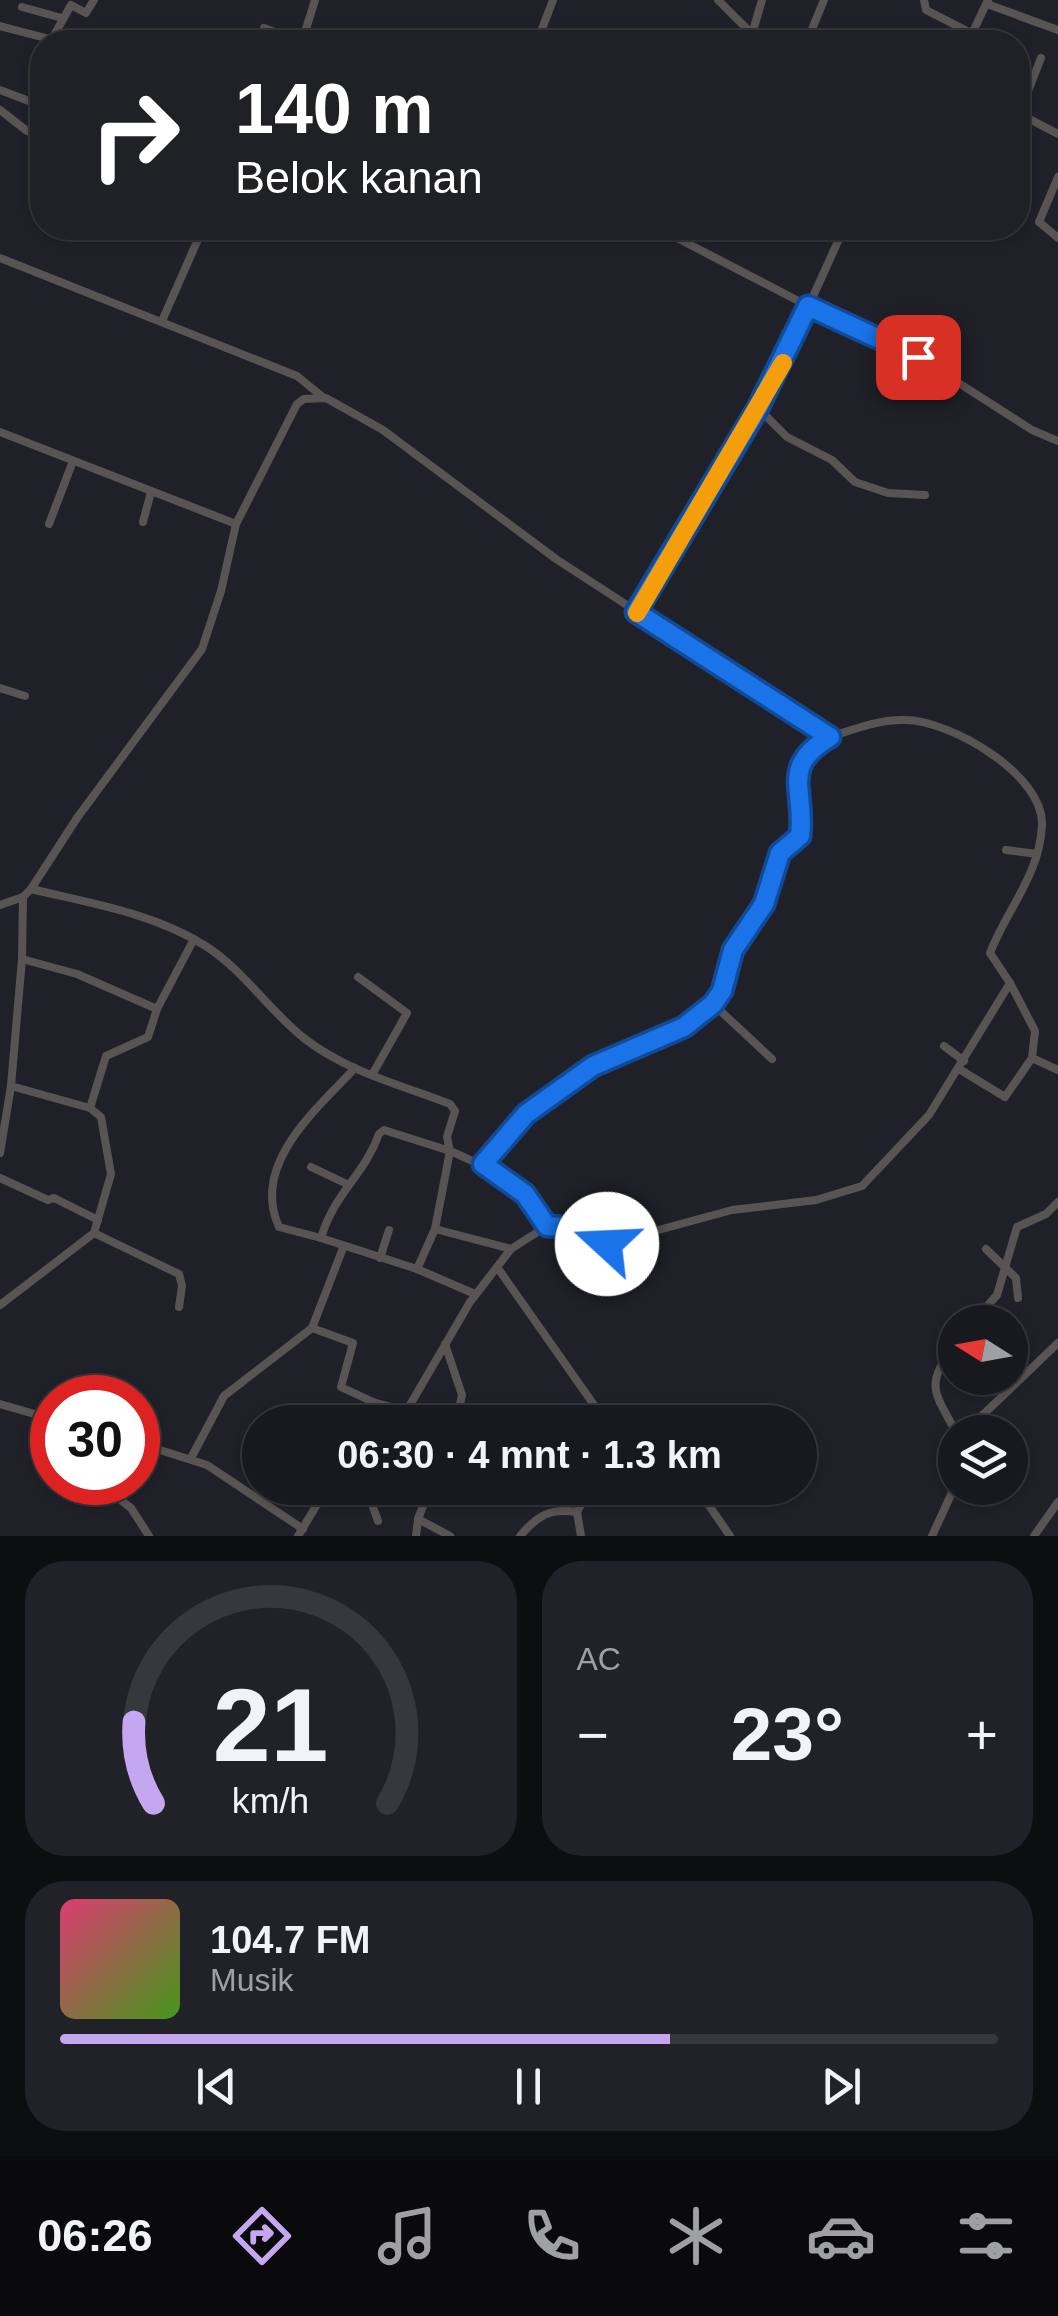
<!DOCTYPE html>
<html lang="id">
<head>
<meta charset="utf-8">
<style>
	:root { --surface:#18191e; --page:#212227; --text:#f1f3f6; --muted:#9fa0a4; --line:#36383c; --accent:#c5a7f1 }
	body { margin:0; font-family:Helvetica,sans-serif; background:var(--page); color:var(--text); height:100vh; display:flex; flex-direction:column; font-size:38px; white-space:nowrap }
	* { box-sizing:border-box; margin:0 }
	p { font-size:32px; color:var(--muted) }
	.icon { flex:none; width:55px; height:55px; fill:none; stroke:currentColor; stroke-width:2; stroke-linecap:round; stroke-linejoin:round }
	.map { position:relative; height:1536px; overflow:hidden }
	.details { display:flex; flex-direction:column; gap:25px; padding:25px; background:#0d0e10; flex:1 }
	.details>* { flex:none }
	.banner { position:absolute; left:30px; top:30px; width:1000px; height:210px; border-radius:40px; box-shadow:0 2px 8px #0004,0 0 0 2px var(--line); background:#202124; color:#fff; overflow:hidden }
	.needle { width:65px; rotate:281deg }
	.tools { position:absolute; left:938px; top:1305px; display:grid; gap:20px }
	.tools a { display:grid; place-items:center; width:90px; height:90px; border-radius:50%; background:var(--surface); box-shadow:0 2px 8px #0004,0 0 0 2px var(--line); font-size:50px }
	.speed { position:absolute; left:30px; top:1375px; display:flex; gap:20px; font-size:50px; font-weight:700; text-align:center }
	.speed>* { display:grid; place-content:center; width:130px; height:130px; border-radius:50%; background:var(--surface); box-shadow:0 2px 8px #0004,0 0 0 2px var(--line); line-height:1 }
	.speed .limit { border:15px solid #d22; background:#fff; color:#111 }
	.pin { position:absolute; display:grid; place-items:center; width:85px; height:85px; color:#fff; margin:-42px; border-radius:20px; box-shadow:0 5px 15px #0006 }
	.me { position:absolute; width:110px; margin:-55px; rotate:290deg; stroke-linejoin:round; filter:drop-shadow(0 0 8px #0008) }
	.turn { display:flex; align-items:center; gap:35px; height:210px; padding:0 40px; font-size:45px }
	.turn .icon { width:130px; height:130px; stroke-width:2.5 }
	.turn b { display:block; font-size:70px; line-height:85px }
	.big { font-size:75px; font-weight:700; line-height:1.1 }
	.details .tile { flex:1; display:flex; flex-direction:column; justify-content:center; gap:15px; min-width:0; padding:0 35px; border-radius:40px; background:var(--page) }
	.details .dial { align-items:center; gap:0 }
	.dial svg { height:260px; overflow:visible; fill:none; stroke:var(--line); stroke-width:7; stroke-linecap:round; text-anchor:middle }
	.dial text { fill:var(--text); stroke:none }
	.song { display:flex; align-items:center; gap:30px }
	.cover { width:120px; height:120px; border-radius:15px; background:linear-gradient(135deg,hsl(340 70% 55%),hsl(100 70% 35%)) }
	.played { height:10px; border-radius:5px; background:linear-gradient(90deg,var(--accent) 65%,var(--line) 65%) }
	.keys { display:flex; justify-content:space-around; direction:ltr }
	.heat { display:flex; justify-content:space-between; align-items:center; font-size:55px; direction:ltr }
	.details .tiles { flex:1; display:grid; gap:25px; grid-template-columns:1fr 1fr }
	.tile:last-child { grid-column:span 2 }
	.trip { position:absolute; left:242px; top:1405px; width:575px; height:100px; border-radius:50px; background:var(--surface); box-shadow:0 2px 8px #0004,0 0 0 2px var(--line); font-weight:700; line-height:100px; text-align:center }
	.tabs { display:flex; height:160px; justify-content:space-around; align-items:center; background:#0a0a0c; color:var(--muted) }
	.tabs .icon { width:70px; height:70px }
	.tabs .current { color:var(--accent) }
	.tabs b { font-size:45px; color:var(--text) }
	.map>svg:first-child { display:block }
	.lines { fill:none; stroke-linecap:round; stroke-linejoin:round }
	.minor { stroke:#595454; stroke-width:8 }
	.route-casing { stroke:#114b97; stroke-width:25 }
	.route { stroke:#1a73e8; stroke-width:18 }
	.slow { stroke:#f59e0b; stroke-width:18 }
</style>
</head>
<body>
<div class="map">
<svg width="1058" height="1536" viewBox="0 0 1058 1536">
	<rect width="100%" height="100%" fill="#202128"/>
	<g class="lines">
		<g class="minor">
			<polyline points="718,0 752,34 816,42"/>
			<polyline points="924,0 926,10 973,34"/>
			<polyline points="987,4 1058,30"/>
			<polyline points="22,7 62,18"/>
			<polyline points="0,26 61,42"/>
			<polyline points="264,28 302,42 315,0"/>
			<polyline points="752,34 762,0"/>
			<polyline points="52,39 71,5 86,13 94,0"/>
			<polyline points="808,39 824,0"/>
			<polyline points="537,42 553,0"/>
			<polyline points="968,42 988,0"/>
			<polyline points="0,90 42,106"/>
			<polyline points="0,110 27,131 42,136"/>
			<polyline points="1018,113 1058,134"/>
			<polyline points="1019,114 1041,58"/>
			<polyline points="1058,177 1039,222 1058,238"/>
			<polyline points="658,228 808,306 918,357 1032,430 1058,441"/>
			<polyline points="0,258 297,376 324,398"/>
			<polyline points="162,321 203,228"/>
			<polyline points="758,408 787,437 832,460 855,482 888,493 925,495"/>
			<polyline points="0,432 236,524"/>
			<polyline points="143,522 151,492"/>
			<polyline points="49,524 73,461"/>
			<polyline points="636,612 782,365 844,228"/>
			<polyline points="0,688 25,696"/>
			<path d="M830 737C854 729 880 719 905 720 950 720 1045 775 1042 826 1039 876 1007 909 990 953L1010 983 1035 1031 1032 1058 1005 1097 959 1069"/>
			<polyline points="1006,850 1037,854"/>
			<path d="M31 889C89 903 153 913 204 945 243 969 269 1011 305 1039 348 1072 401 1085 450 1104L455 1111 447 1137 450 1151C492 1169 524 1184 547 1226L511 1249 497 1267"/>
			<path d="M0 905 23 897 31 889 77 818 202 649 221 591 236 524 297 404 304 399 326 398 383 430 556 559 830 737C779 766 806 790 800 836L780 853 764 904 733 950 722 991 713 1004 683 1027 593 1065 526 1113 483 1164"/>
			<polyline points="22,959 23,897"/>
			<polyline points="358,977 407,1013 372,1075"/>
			<polyline points="713,1004 772,1059"/>
			<polyline points="944,1046 964,1061"/>
			<polyline points="1032,1058 1058,1070"/>
			<polyline points="90,1108 106,1056 148,1037 157,1009"/>
			<polyline points="0,1153 11,1086"/>
			<polyline points="311,1167 347,1184"/>
			<polyline points="0,1178 48,1200 54,1198 98,1220"/>
			<polyline points="547,1226 574,1231 607,1244 732,1210 816,1200 862,1186 929,1115 1010,983"/>
			<polyline points="94,1233 179,1274 182,1286 179,1307"/>
			<path d="M321 1238 279 1227C250 1164 317 1109 355 1068"/>
			<polyline points="343,1248 312,1328 353,1343 341,1387 373,1402"/>
			<polyline points="986,1249 1016,1278 1018,1298"/>
			<polyline points="380,1258 389,1230"/>
			<polyline points="417,1269 435,1229"/>
			<path d="M475 1294 417 1269 321 1238C334 1193 364 1176 379 1134L384 1130 450 1151 435 1229 511 1249"/>
			<polyline points="0,1305 94,1233 111,1174 101,1117 90,1108 11,1086 22,959 77,974 157,1009 194,939"/>
			<polyline points="973,1322 997,1295 1017,1227 1046,1214 1058,1202"/>
			<polyline points="445,1344 462,1395 456,1422"/>
			<path d="M955 1344C925 1386 933 1390 956 1432"/>
			<polyline points="0,1404 52,1419"/>
			<polyline points="362,1422 373,1402 445,1422"/>
			<polyline points="400,1422 470,1302 497,1267 606,1422"/>
			<polyline points="965,1432 1058,1343"/>
			<polyline points="138,1443 207,1465 303,1529"/>
			<polyline points="191,1458 224,1396 312,1328"/>
			<polyline points="109,1482 108,1490 131,1508 149,1536"/>
			<polyline points="366,1488 378,1521"/>
			<polyline points="430,1488 418,1519 450,1536"/>
			<polyline points="635,1488 649,1496 655,1488"/>
			<polyline points="691,1488 706,1501 730,1536"/>
			<polyline points="298,1536 327,1488"/>
			<polyline points="416,1536 418,1519"/>
			<path d="M520 1536C538 1515 550 1508 577 1512"/>
			<polyline points="581,1536 577,1512 590,1488"/>
			<polyline points="932,1536 955,1486"/>
			<polyline points="1034,1536 1058,1502"/>
		</g>
	</g>
	<g class="lines">
		<defs>
			<path id="route" d="M607 1244 562 1227 547 1226 525 1194 483 1164 526 1114 593 1066 684 1027 713 1004 722 991 733 950 764 904 780 853 800 836C806 790 779 767 830 737L636 612 758 408 808 306 918 357"/>
		</defs>
		<use href="#route" class="route-casing"/>
		<use href="#route" class="route"/>
		<polyline class="slow" points="637,613 783,363"/>
	</g>
</svg>
<div class="tools">
<a><svg class="needle" viewBox="-14 -14 28 28"><path d="M0-13l5 13h-10z" fill="#e53935"/><path d="M0 13l5-13h-10z" fill="#9fa0a4"/></svg></a>
<a><svg class="icon" aria-label="layers" viewBox="0 0 24 24"><path d="M12 4l9 5-9 5-9-5zM3 14l9 5 9-5"/></svg></a>
</div>
<div class="speed"><div class="limit">30</div></div>
<div class="pin" style="left:918px;top:357px;background:#d93025"><svg class="icon" aria-label="arrive" viewBox="0 0 24 24"><path d="M6 21V4h12l-3 4 3 4H6"/></svg></div>
<svg class="me" style="left:607px;top:1244px" viewBox="-20 -20 40 40"><circle r="19" fill="#fff"/><path d="M0-13L10 11 0 6-10 11z" fill="#1a73e8"/></svg>
<div class="trip">06:30 · 4 mnt · 1.3 km</div>
<div class="banner">
<div class="turn"><svg class="icon" aria-label="right" viewBox="0 0 24 24"><path d="M7 20v-9h11M14 6l5 5-5 5"/></svg><div><b>140 m</b>Belok kanan</div></div>
</div>
</div>
<section class="details">
<div class="tiles">
<div class="tile dial"><svg viewBox="0 0 100 80">
<path d="M14 69A42 42 0 1 1 86 69"/>
<path d="M14 69A42 42 0 0 1 8 44" stroke="#c5a7f1"/>
<text x="50" y="56" font-size="32" font-weight="700">21</text>
<text x="50" y="72" font-size="11">km/h</text>
</svg></div>
<div class="tile"><p>AC</p>
<div class="heat"><a>−</a><b class="big">23°</b><a>+</a></div>
</div>
<div class="tile">
<div class="song"><i class="cover"></i><div><b>104.7 FM</b><p>Musik</p></div></div>
<div class="played"></div>
<div class="keys"><svg class="icon" aria-label="previous" viewBox="0 0 24 24"><path d="M18 5L8 12l10 7zM5 5v14"/></svg><svg class="icon" aria-label="pause" viewBox="0 0 24 24"><path d="M8 5v14M16 5v14"/></svg><svg class="icon" aria-label="next" viewBox="0 0 24 24"><path d="M6 5l10 7-10 7zM19 5v14"/></svg></div>
</div>
</div>
</section>
<nav class="tabs">
<b>06:26</b>
<svg class="icon current" aria-label="directions" viewBox="0 0 24 24"><path d="M12 3l9 9-9 9-9-9zM9 14v-3h6M13 9l2 2-2 2"/></svg>
<svg class="icon" aria-label="music" viewBox="0 0 24 24"><path d="M9 18V5l10-2v13"/><circle cx="6" cy="18" r="3"/><circle cx="16" cy="16" r="3"/></svg>
<svg class="icon" aria-label="phone" viewBox="0 0 24 24"><path d="M5 4h4l2 5-3 2q2 4 5 5l2-3 5 2v4C11 20 4 13 5 4z"/></svg>
<svg class="icon" aria-label="climate" viewBox="0 0 24 24"><path d="M12 3v18M4 7l16 10M4 17L20 7"/></svg>
<svg class="icon" aria-label="car" viewBox="0 0 24 24"><path d="M5 17H2v-5l4-1 3-4h7l3 4 3 1v5h-3M9 17h6M6 11h13"/><circle cx="7" cy="17" r="2"/><circle cx="17" cy="17" r="2"/></svg>
<svg class="icon" aria-label="filters" viewBox="0 0 24 24"><path d="M4 7h16M4 17h16"/><circle cx="9" cy="7" r="2"/><circle cx="15" cy="17" r="2"/></svg>
</nav>
</body>
</html>
